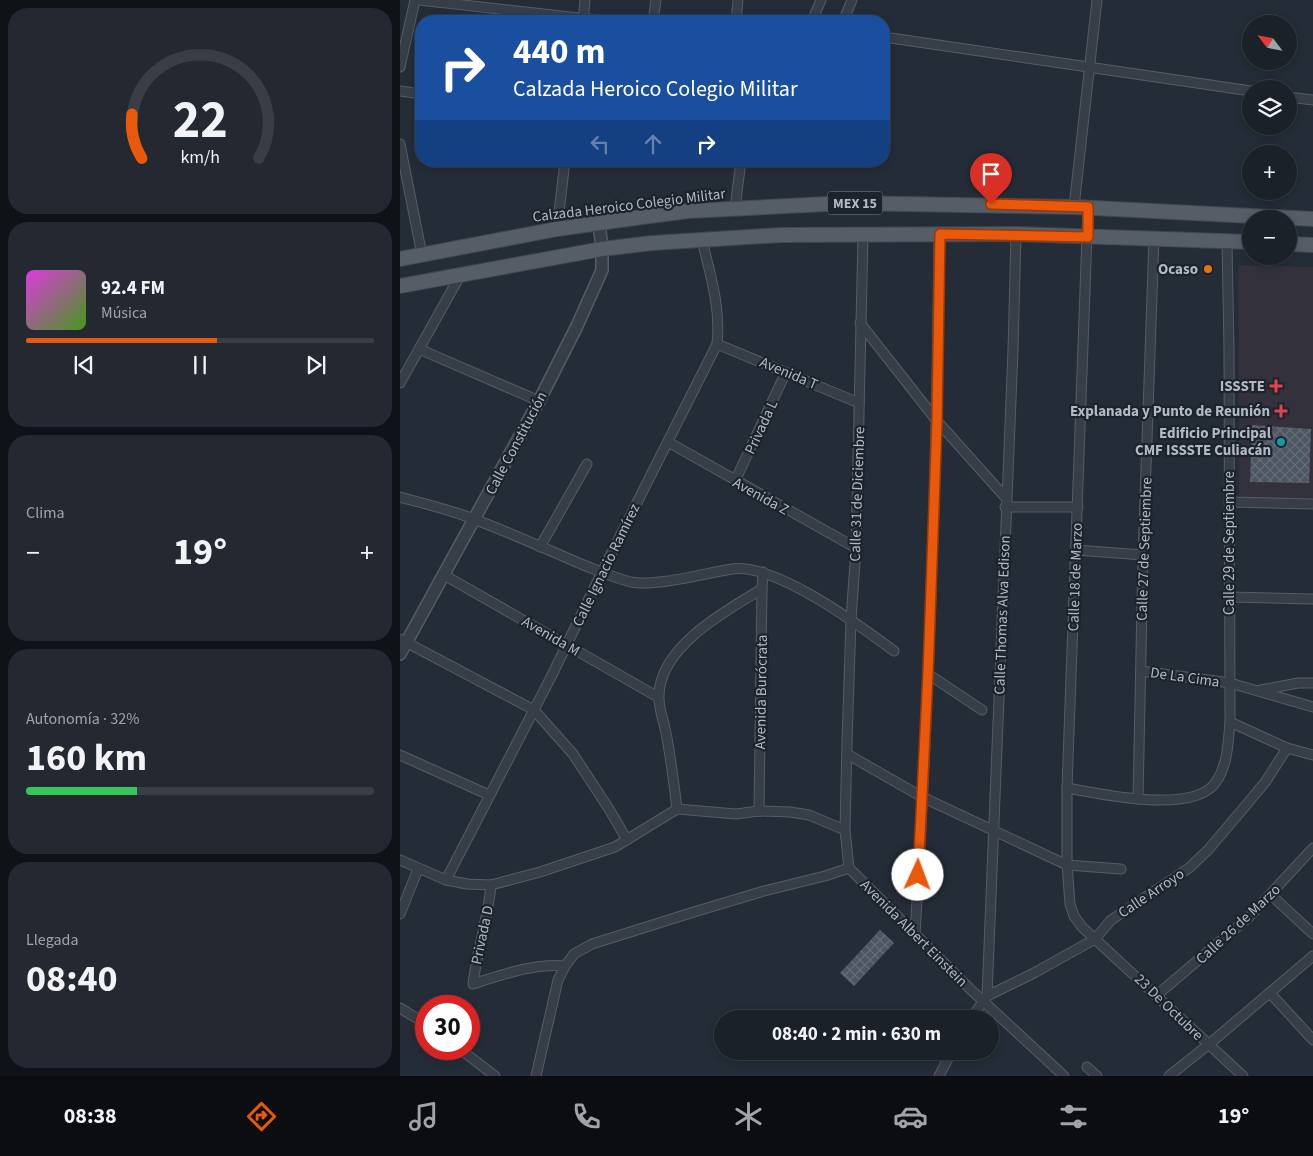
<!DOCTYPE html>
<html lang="es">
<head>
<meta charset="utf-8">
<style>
	:root { --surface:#1b2129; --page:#242931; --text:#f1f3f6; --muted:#a0a3a8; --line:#393e46; --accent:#ea580c }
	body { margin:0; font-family:"Source Sans 3",sans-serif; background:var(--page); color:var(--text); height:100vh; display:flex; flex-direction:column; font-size:19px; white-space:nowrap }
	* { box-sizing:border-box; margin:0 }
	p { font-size:16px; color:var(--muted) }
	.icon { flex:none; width:28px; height:28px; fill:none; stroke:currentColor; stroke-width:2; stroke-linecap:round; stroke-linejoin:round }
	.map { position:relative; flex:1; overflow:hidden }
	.details { display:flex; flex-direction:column; gap:8px; padding:8px; background:#0f1217; width:400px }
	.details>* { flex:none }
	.top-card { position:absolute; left:15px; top:15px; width:475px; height:152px; border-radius:20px; box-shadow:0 2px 8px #0003,0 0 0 1px var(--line); background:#1a4fa0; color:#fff; overflow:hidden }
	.needle { width:32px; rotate:302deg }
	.buttons { position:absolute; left:842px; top:15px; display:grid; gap:10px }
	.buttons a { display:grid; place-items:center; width:55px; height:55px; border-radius:50%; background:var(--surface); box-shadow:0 2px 8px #0003,0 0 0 1px var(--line); font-size:25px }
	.speed { position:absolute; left:15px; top:995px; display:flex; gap:10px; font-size:25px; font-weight:700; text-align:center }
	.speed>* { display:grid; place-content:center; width:65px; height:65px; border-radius:50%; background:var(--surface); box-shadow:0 2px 8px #0003,0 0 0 1px var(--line); line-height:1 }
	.speed .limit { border:8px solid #d22; background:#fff; color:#111 }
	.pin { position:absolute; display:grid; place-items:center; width:42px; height:42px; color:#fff; margin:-51px -21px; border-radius:50% 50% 50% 0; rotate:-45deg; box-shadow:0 0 5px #0007 }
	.pin .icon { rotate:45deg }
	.me { position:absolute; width:55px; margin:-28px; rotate:2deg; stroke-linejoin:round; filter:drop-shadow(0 0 4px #0008) }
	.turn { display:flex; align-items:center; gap:18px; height:105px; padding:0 15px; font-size:22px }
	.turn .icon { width:65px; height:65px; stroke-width:2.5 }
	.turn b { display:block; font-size:35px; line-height:42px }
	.lanes { display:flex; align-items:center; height:48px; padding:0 15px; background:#0003; justify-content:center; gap:25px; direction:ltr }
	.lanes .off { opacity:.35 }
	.big { font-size:38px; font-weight:700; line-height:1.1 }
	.details .card { flex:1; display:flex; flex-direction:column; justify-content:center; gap:8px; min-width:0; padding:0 18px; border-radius:20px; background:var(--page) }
	.details .dial { align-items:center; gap:0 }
	.dial svg { height:130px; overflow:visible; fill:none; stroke:var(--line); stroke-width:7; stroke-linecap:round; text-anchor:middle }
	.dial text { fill:var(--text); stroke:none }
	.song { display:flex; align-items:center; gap:15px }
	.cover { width:60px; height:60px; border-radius:8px; background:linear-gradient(135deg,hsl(300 70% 55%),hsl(100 70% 35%)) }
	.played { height:5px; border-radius:2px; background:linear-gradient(90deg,var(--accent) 55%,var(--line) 55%) }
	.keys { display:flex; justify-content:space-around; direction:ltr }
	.heat { display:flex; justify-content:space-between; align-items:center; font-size:28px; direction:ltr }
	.charge { height:8px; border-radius:4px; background:linear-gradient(90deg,#34c759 32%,var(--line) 0) }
	.trip { position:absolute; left:314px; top:1010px; width:285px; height:50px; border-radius:25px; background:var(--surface); box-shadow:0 2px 8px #0003,0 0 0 1px var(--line); font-weight:700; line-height:50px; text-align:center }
	.dock { display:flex; height:80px; justify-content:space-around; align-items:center; background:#0b0d10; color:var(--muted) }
	.dock .icon { width:35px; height:35px }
	.dock .active { color:var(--accent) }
	.dock b { font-size:22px; color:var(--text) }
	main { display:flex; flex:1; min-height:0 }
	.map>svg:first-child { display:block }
	.medical { fill:#33323c }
	.building { fill:url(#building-cross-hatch) }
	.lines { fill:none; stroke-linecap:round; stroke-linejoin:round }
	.minor-casing { stroke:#565c65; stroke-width:11 }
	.tertiary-casing { stroke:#565c65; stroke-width:14 }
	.primary-casing { stroke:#414751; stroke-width:16 }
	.minor { stroke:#383e48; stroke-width:9 }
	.tertiary { stroke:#383e48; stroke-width:11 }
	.primary { stroke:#565d67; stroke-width:14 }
	.route-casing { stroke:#983908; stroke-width:12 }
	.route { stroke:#ea580c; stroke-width:9 }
	.food-dot { fill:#e8710a; stroke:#1d232c; stroke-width:2 }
	.health-dot { fill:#e0444e; stroke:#1d232c; stroke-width:2 }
	.culture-dot { fill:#0f9aa8; stroke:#1d232c; stroke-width:2 }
	.labels { text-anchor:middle; stroke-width:4.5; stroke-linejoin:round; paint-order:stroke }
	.shield { fill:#1d232c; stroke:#868c96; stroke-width:1 }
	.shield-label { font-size:14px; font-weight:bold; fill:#b3b9c4 }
	.street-label { font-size:15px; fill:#b3b9c4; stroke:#1d232c }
	.poi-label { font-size:15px; font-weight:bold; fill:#b3b9c4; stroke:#1d232c; text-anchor:end }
</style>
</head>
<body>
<main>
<section class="details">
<div class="card dial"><svg viewBox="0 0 100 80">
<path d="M14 69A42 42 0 1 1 86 69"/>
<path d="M14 69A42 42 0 0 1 8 42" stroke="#ea580c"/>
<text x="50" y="56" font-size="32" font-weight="700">22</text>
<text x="50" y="72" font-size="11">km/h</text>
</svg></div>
<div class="card">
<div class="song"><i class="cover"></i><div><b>92.4 FM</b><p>Música</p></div></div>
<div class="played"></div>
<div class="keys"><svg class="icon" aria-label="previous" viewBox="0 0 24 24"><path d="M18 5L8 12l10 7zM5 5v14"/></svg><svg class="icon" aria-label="pause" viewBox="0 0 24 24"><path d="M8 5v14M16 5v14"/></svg><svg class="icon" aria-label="next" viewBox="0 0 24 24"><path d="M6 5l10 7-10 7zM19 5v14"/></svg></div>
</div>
<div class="card"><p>Clima</p>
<div class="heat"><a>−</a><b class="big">19°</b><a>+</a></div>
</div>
<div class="card"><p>Autonomía · 32%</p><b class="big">160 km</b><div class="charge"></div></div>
<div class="card"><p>Llegada</p><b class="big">08:40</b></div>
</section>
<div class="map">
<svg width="913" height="1076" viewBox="0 0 913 1076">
	<defs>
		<pattern id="building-cross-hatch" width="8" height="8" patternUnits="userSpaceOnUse" patternTransform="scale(1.25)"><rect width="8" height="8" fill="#4d5662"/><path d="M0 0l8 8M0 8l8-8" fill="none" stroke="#646c77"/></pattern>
	</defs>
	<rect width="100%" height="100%" fill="#242c37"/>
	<polygon class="medical" points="838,265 913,267 913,499 839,499"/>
	<g class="building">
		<polygon points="852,425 911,429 909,483 850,482"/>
		<polygon points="480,930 494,943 454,986 440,973"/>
	</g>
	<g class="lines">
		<defs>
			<g id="minor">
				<polyline points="19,0 207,21"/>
				<polyline points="183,21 185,0"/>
				<polyline points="253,21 256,0"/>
				<polyline points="336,21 338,0"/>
				<polyline points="412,21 421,0"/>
				<polyline points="446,21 444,19 452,0"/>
				<polyline points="484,37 851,91"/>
				<polyline points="0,67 15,0"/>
				<polyline points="0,91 21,94"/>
				<polyline points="889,97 913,100"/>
				<polyline points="0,144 22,255"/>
				<polyline points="674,207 697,0"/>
				<polyline points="688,207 667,788 667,865 670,904 674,916 682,927 843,1076"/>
				<polyline points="335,208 341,161"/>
				<polyline points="157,229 165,161"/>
				<polyline points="463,234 456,548 451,620 447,742 445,830 449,868 569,988 664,1076"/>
				<polyline points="460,323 537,421 606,498"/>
				<polyline points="317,344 459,403"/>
				<polyline points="19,349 139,401"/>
				<polyline points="0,383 61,274"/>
				<polyline points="268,442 456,548"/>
				<polyline points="335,481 386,372"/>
				<path d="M0 497C25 504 52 510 76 520 111 533 146 549 181 564 197 570 214 578 231 582 255 587 306 573 332 569 376 563 459 625 494 651"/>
				<polyline points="829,502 913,504"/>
				<polyline points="605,507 678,507"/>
				<polyline points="140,547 187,464"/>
				<polyline points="676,550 743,555"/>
				<polyline points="44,575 258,697"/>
				<polyline points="830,597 913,599"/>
				<polyline points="0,639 134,710 173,754 209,809 227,840"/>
				<polyline points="741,671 830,683 913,707"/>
				<polyline points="528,674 582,710"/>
				<polyline points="861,690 898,683 913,683"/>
				<polyline points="830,722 887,748 913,755"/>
				<polyline points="447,754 522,797 667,865 721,869"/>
				<polyline points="0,755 89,795"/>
				<path d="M667 788C700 794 794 815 816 782 828 764 828 743 830 722L829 350 827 241"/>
				<polyline points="738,799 743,555 754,238"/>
				<path d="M277 809C274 784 271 758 266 733 264 721 258 708 259 695 260 647 325 611 362 589"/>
				<polyline points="359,811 362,589 363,572"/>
				<polyline points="0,860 46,880 67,884 91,885 140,872 215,847 277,809 336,814 359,811 390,812 409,815 445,830"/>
				<path d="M46 880 152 675 202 572 317 344C321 308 310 274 302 240"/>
				<path d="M91 885C88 919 77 950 73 984 101 975 135 963 165 966"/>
				<polyline points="871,895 913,934"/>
				<polyline points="0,914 18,869"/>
				<path d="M515 935C529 701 537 468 539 234"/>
				<polyline points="870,993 913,1040"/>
				<polyline points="757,995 850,916 913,848"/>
				<polyline points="587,996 613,350 616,234"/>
				<polyline points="0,1008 26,1024"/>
				<polyline points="571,1019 587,996 634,973 695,939 711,920 789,868 808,850 847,804 866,781 887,748"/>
				<polyline points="60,1049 95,1076"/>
				<polyline points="687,1067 697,1076"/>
				<polyline points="136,1076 158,980 165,966 174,954 192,944 297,911 364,891 425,876 449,868"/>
				<polyline points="539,1076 552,1051"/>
				<polyline points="769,1076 808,1045 913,956"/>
			</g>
			<polyline id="tertiary" points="0,654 139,401 177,326 202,270 202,249 199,223"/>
			<g id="primary">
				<polyline points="889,244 913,245"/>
				<polyline points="0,259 157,229 242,217 288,211 446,203 674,207 913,219"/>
				<polyline points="0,286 202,249 252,243 381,235 616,234 851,242"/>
			</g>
		</defs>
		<use href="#minor" class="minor-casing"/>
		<use href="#tertiary" class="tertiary-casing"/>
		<use href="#primary" class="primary-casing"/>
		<use href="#minor" class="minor"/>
		<use href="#tertiary" class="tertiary"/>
		<use href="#primary" class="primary"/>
	</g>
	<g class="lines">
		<defs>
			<polyline id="route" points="518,875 528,674 537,421 540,234 688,237 688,207 591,204"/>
		</defs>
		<use href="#route" class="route-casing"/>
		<use href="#route" class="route"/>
	</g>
	<circle class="food-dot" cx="808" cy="269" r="5"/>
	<g class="health-dot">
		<path d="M873.5 378.5h5v5h5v5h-5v5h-5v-5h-5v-5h5z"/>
		<path d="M878.5 403.5h5v5h5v5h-5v5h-5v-5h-5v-5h5z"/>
	</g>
	<circle class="culture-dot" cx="881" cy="442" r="5"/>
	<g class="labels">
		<rect class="shield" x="427.5" y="191.5" width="55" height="23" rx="4"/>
		<g class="shield-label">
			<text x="455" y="208">MEX 15</text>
		</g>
		<g class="street-label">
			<text transform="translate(229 205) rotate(-7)" y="5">Calzada Heroico Colegio Militar</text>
			<text transform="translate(389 373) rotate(23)" y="5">Avenida T</text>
			<text transform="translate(361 427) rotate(-65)" y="5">Privada L</text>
			<text transform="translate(116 443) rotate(-62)" y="5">Calle Constitución</text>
			<text transform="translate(457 494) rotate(-88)" y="5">Calle 31 de Diciembre</text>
			<text transform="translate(361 496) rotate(29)" y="5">Avenida Z</text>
			<text transform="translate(829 543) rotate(-90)" y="5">Calle 29 de Septiembre</text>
			<text transform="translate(744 549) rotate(-88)" y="5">Calle 27 de Septiembre</text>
			<text transform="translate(206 565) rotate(-64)" y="5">Calle Ignacio Ramírez</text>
			<text transform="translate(675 577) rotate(-88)" y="5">Calle 18 de Marzo</text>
			<text transform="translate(602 615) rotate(-88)" y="5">Calle Thomas Alva Edison</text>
			<text transform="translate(151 636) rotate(30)" y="5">Avenida M</text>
			<text transform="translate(785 677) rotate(8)" y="5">De La Cima</text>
			<text transform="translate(361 692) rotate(-89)" y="5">Avenida Burócrata</text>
			<text transform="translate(751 893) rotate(-34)" y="5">Calle Arroyo</text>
			<text transform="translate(838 924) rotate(-43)" y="5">Calle 26 de Marzo</text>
			<text transform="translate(514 933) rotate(45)" y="5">Avenida Albert Einstein</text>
			<text transform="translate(82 935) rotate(-78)" y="5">Privada D</text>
			<text transform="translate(769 1007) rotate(44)" y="5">23 De Octubre</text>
		</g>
		<g class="poi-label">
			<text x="798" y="274">Ocaso</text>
			<text x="865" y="391">ISSSTE</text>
			<text x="870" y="416">Explanada y Punto de Reunión</text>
			<text x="871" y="438">Edificio Principal<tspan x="871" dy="17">CMF ISSSTE Culiacán</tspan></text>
		</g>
	</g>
</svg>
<div class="buttons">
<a><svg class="needle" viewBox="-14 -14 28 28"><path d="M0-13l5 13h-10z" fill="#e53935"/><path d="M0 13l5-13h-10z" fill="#a0a3a8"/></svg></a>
<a><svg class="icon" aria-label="layers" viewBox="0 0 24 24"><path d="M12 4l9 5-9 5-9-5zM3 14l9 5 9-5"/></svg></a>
<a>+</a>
<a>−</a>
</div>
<div class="speed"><div class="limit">30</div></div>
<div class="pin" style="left:591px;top:204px;background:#d93025"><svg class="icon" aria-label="arrive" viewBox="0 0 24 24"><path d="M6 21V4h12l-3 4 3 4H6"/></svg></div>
<svg class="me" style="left:518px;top:875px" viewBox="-20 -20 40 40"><circle r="19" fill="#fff"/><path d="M0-13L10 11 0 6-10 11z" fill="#ea580c"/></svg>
<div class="trip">08:40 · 2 min · 630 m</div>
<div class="top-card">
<div class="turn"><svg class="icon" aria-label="right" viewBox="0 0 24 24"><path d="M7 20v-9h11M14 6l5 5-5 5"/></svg><div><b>440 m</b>Calzada Heroico Colegio Militar</div></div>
<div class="lanes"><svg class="icon off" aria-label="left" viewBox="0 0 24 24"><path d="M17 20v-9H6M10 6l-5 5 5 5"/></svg><svg class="icon off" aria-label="ahead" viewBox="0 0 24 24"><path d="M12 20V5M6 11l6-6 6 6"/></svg><svg class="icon" aria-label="right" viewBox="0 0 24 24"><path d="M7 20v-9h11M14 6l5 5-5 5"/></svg></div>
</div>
</div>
</main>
<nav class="dock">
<b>08:38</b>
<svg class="icon active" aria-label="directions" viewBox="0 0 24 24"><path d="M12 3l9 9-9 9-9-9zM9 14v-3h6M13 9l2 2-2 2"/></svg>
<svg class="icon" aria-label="music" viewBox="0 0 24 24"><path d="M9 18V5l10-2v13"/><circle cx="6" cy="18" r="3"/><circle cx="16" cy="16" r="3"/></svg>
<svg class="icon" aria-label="phone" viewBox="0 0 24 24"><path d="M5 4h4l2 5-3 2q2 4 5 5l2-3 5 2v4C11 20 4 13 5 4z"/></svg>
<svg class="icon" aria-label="climate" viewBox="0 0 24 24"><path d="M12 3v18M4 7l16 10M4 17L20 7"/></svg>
<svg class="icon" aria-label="car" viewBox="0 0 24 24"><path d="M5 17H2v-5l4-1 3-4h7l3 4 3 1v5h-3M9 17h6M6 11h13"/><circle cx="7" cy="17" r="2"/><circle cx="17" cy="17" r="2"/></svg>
<svg class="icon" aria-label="filters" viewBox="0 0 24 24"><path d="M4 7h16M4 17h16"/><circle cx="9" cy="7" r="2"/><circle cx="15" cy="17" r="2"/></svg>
<b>19°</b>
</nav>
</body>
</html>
